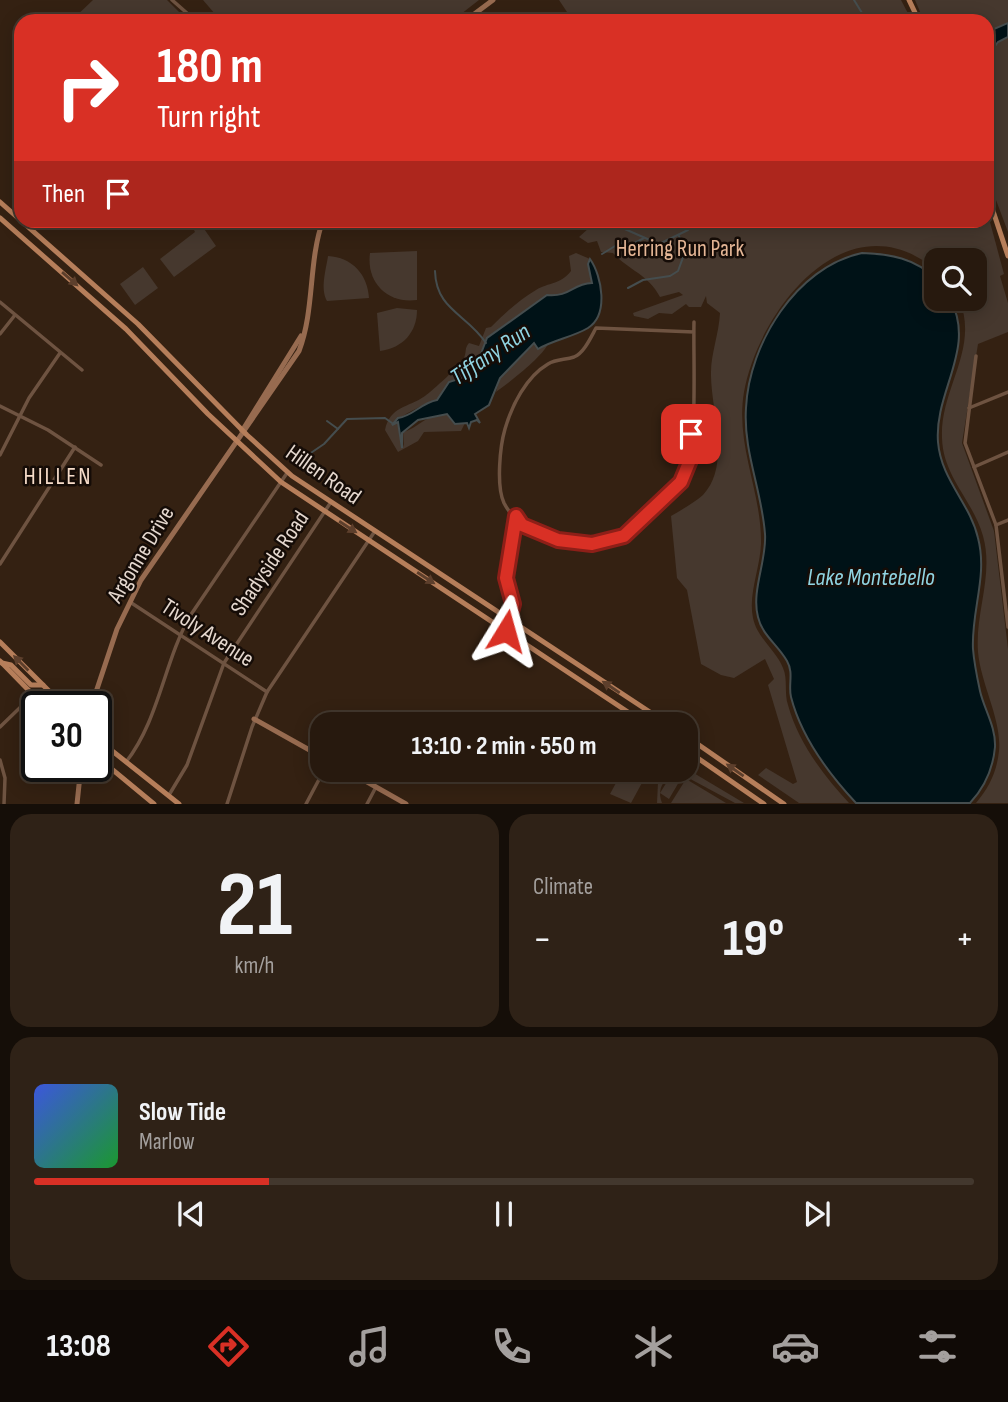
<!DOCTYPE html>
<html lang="en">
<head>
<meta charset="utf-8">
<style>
	:root { --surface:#27190e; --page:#2f2217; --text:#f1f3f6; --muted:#a4a09e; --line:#43382e; --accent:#d93025 }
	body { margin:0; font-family:"Sofia Sans Condensed",sans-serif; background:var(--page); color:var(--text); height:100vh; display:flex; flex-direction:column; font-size:26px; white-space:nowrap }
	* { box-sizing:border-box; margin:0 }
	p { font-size:23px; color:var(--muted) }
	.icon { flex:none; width:38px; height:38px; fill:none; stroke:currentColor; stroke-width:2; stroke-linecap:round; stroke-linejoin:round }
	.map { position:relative; height:804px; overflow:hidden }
	.details { display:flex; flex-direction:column; gap:10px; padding:10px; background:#150e08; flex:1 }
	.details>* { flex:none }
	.hud { position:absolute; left:14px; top:14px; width:980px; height:214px; border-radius:21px; box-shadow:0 4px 18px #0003,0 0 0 2px var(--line); background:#d93025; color:#fff; overflow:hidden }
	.controls { position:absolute; left:924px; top:248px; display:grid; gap:14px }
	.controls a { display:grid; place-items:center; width:63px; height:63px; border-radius:14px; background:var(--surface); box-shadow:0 4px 18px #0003,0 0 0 2px var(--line); font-size:35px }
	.speed { position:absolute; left:21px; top:691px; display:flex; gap:14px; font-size:35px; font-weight:700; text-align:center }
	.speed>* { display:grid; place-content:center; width:91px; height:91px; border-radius:50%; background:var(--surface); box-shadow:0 4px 18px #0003,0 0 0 2px var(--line); line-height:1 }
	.speed .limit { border:4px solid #111; border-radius:10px; background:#fff; color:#111 }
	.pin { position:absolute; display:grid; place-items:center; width:60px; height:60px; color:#fff; margin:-30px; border-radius:14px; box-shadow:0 4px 10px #0006 }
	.me { position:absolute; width:77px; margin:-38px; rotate:8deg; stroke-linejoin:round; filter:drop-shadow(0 0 5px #0008) }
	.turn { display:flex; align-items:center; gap:24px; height:147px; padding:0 28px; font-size:32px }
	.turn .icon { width:91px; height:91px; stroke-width:2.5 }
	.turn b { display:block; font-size:49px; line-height:60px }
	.then { display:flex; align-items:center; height:66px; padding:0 28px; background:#0003; gap:14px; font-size:26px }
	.big { font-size:52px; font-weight:700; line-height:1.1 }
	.details .widget { flex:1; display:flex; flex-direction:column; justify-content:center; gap:10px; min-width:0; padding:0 24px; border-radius:21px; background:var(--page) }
	.details .dial { align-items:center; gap:0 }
	.dial b { font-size:91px; line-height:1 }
	.song { display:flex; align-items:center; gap:21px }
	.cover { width:84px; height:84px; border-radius:10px; background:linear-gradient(135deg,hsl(230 70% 55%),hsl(130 70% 35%)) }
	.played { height:7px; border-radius:4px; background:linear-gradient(90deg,var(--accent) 25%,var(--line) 25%) }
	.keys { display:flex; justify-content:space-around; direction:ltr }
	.heat { display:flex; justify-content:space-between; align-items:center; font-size:38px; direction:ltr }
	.details .tiles { flex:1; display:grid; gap:10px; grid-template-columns:1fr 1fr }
	.widget:last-child { grid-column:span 2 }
	.trip { position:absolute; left:310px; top:712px; width:388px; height:70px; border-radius:21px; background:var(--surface); box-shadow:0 4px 18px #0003,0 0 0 2px var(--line); font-weight:700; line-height:70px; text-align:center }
	.dock { display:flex; height:112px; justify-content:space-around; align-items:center; background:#100a06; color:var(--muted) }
	.dock .icon { width:49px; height:49px }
	.dock .selected { color:var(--accent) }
	.dock b { font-size:32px; color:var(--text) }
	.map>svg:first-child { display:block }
	.green { fill:#46382e }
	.water { fill:#001217; stroke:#454d4e; stroke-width:2 }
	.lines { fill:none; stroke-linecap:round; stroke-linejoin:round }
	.stream { stroke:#454d4e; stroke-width:2 }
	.street { stroke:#6e5341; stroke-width:3.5 }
	.secondary { stroke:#976b50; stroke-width:5 }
	.primary { stroke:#b67e5a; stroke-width:5 }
	.oneway { fill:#5d3f2c }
	.route-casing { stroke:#8d1f18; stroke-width:18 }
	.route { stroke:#d93025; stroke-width:12 }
	.labels { text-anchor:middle; stroke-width:5; stroke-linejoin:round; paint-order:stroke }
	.park-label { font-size:23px; fill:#e6b796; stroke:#150c07 }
	.street-label { font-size:23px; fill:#e5d8cf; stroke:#150c07 }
	.water-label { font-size:24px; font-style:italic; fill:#90d4e2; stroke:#150c07 }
	.neighbourhood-label { font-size:24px; letter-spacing:2px; fill:#f6dcc9; stroke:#150c07 }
</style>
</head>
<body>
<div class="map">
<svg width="1008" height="804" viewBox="0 0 1008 804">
	<rect width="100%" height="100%" fill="#342112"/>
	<g class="green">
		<polygon points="93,0 167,0 188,21 71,21"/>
		<polygon points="203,0 479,0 452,21 221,21"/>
		<polygon points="559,0 901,0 912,21 573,21"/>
		<polygon points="915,0 1008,0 1008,232 987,176 987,21 924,21"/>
		<path d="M987 211 1004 274 1000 276 1008 303V332L978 344 962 443 994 531 1008 649V803H976C989 788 997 771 999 751 1002 720 981 685 978 652 975 612 994 575 983 536 973 500 943 477 942 438 940 388 980 349 959 299H975V261H936V270C848 196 759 309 744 392 735 445 762 492 761 544 760 569 748 594 753 618 757 638 776 650 783 668 788 679 784 693 788 705 798 742 823 775 849 803H799L758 775 766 768 793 784 797 782 768 685 774 679 765 659 734 678 721 675 701 664 687 590 677 578 671 516C681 510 694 503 703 495 732 464 710 408 711 372 711 354 719 333 720 313L707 303 706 296 701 307H689L686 304 672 314 659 313 648 319 634 316 633 313 683 295 679 292 660 297C648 274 628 270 613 253L601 252 597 241 588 243 579 237 589 228 603 225 607 221 987 220Z"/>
		<polygon points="200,223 216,246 174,277 160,259 195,232 193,228"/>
		<path d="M417 251V300C387 304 366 282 370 253Z"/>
		<path d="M576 253 590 259 588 264 592 283C571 284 571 297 547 295L487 338 480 356 465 377 449 382 437 400C427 402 399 417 393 423L398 422C402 430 401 439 404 447L403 432C420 428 423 414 450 414L455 424 465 423 461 431 424 432 418 441 398 452 385 430C390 406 408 408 425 396 432 391 462 364 464 358 467 351 464 349 469 343L479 346 486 328 491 327C505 313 519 300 536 290 549 282 560 285 571 271L569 256Z"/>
		<path d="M328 256C352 257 368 275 369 298L327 301C320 288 326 270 328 256Z"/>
		<polygon points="143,267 158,288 135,305 120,284"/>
		<path d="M397 308 417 310C417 332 403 348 380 351L377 313Z"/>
		<path d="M535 343 541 347 548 344C542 357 510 382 496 392L500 378Z"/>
		<polygon points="623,770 649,770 631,803 610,794"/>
		<path d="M675 770 692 772 744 803H735L681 774 671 776 679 782 669 799 660 793 670 777C660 783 658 793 662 803H657L658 782Z"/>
		<polygon points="686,779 726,803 671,803"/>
	</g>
	<g class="water">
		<polygon points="1008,23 1008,37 998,42 987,57 987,32"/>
		<path d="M862 253C890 254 915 258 936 279V299H950C977 348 934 391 938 442 941 480 970 503 978 538 988 576 971 611 973 649 974 662 977 677 980 691 984 709 996 727 995 747 993 769 985 787 970 803H856C828 773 801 736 791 697 788 685 794 673 787 661 778 645 762 635 758 617 751 591 767 560 765 534 762 491 743 451 746 408 749 344 796 267 862 253Z"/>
		<path d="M590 259C602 276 609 315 588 328 573 337 553 340 538 349L534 343 500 378 489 405 475 414 480 423 477 420 471 422 469 428 467 423 455 424 447 414 418 420 402 433V448L398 422 392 425 398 418C413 416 421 403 437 400L449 382 465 377 480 356 487 338 547 295C571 297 571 284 592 283L588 264Z"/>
	</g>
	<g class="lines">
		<g class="stream">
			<polyline points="854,0 867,21"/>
			<polyline points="611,223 659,244 688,230"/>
			<polyline points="602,254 620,243 633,244 644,238"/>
			<path d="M435 271C436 310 467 314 486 343"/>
			<polyline points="628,288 643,280 670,276 678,271 685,252 679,236"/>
			<polyline points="327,421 338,429"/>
			<polyline points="299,461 324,444 347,419 385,418 392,423"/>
		</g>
		<g class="street">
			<polyline points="172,0 196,21"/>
			<polyline points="0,302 82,370"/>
			<path d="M694 332 596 328C591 337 584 353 574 357 565 360 556 359 548 364 526 377 512 405 505 429 500 446 496 486 504 503 523 540 584 554 621 538 636 531 647 518 658 507 668 497 679 488 685 475 698 446 693 357 694 322"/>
			<polyline points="0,334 15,315"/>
			<polyline points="976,356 965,443 996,525 1008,627"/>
			<polyline points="0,406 48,430 101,465"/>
			<polyline points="969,408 1008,392"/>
			<polyline points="0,455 29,398 60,353"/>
			<polyline points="974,467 1008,452"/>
			<polyline points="996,525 1008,520"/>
			<polyline points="0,564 75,447"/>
			<polyline points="130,602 267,692"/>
			<polyline points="506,631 513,604 506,578 515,517"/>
			<polyline points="0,727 33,695"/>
			<polyline points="0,760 5,778 4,804"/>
			<path d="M126 762C159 720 164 662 190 616L287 473"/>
			<polyline points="169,795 187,765 224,663 331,502"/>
			<polyline points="227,804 252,727 267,692 375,531"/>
			<polyline points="306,804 324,770"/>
			<polyline points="367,804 376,787"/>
		</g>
		<g class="secondary">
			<polyline points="465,21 493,0"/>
			<polyline points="242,431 301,336"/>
			<path d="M91 707 117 629 141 580 299 351C315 309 308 262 323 220"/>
			<polyline points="254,719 322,757"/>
			<polyline points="346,770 406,804"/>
			<polyline points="77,804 81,766"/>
		</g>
		<g class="primary">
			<polyline points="909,0 919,21"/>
			<polyline points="987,193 1008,256"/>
			<polyline points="0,202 138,324 247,435 292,476 668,724"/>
			<polyline points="0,218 126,329 208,414 281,482 646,724"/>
			<polyline points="0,642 65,707"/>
			<polyline points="0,661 45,707"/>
			<polyline points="2,663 11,665 31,685 43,685"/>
			<polyline points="686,736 784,804"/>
			<polyline points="96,738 179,804"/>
			<polyline points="686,750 764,804"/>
			<polyline points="96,756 154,804"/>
		</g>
	</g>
	<defs><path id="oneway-solid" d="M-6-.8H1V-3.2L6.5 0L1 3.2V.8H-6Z" transform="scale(1.75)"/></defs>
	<g class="oneway">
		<use href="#oneway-solid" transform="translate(70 279) rotate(41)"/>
		<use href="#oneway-solid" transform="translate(348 527) rotate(33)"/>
		<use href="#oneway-solid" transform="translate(426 578) rotate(33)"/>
		<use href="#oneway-solid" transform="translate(21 663) rotate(-135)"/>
		<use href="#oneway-solid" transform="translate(611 687) rotate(-146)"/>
		<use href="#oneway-solid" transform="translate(735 770) rotate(-145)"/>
	</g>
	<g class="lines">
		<defs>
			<polyline id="route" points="506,631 513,604 506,578 516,516 522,525 558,540 592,544 624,536 681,482 690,460 691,434"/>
		</defs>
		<use href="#route" class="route-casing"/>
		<use href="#route" class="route"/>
	</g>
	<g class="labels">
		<g class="park-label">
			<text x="680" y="256">Herring Run Park</text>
		</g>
		<g class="street-label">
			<text transform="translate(324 474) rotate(35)" y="8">Hillen Road</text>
			<text transform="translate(140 554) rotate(-59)" y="8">Argonne Drive</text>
			<text transform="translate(269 563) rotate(-56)" y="8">Shadyside Road</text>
			<text transform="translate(208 632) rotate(33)" y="8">Tivoly Avenue</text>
		</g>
		<g class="water-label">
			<text transform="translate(490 354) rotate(-34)" y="8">Tiffany Run</text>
			<text x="871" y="585">Lake Montebello</text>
		</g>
		<g class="neighbourhood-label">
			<text x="58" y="484">HILLEN</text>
		</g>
	</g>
</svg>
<div class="controls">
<a><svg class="icon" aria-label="search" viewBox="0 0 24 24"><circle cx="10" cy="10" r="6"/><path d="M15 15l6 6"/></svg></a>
</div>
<div class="speed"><div class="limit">30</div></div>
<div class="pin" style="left:691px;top:434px;background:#d93025"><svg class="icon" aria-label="arrive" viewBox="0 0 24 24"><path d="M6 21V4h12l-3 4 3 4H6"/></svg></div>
<svg class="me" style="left:506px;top:631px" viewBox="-20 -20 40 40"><path d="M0-17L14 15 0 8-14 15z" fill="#d93025" stroke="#fff" stroke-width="4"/></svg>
<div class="trip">13:10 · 2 min · 550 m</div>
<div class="hud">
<div class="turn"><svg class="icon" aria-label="right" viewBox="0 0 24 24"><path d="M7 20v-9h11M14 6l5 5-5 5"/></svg><div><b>180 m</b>Turn right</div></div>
<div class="then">Then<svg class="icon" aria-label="arrive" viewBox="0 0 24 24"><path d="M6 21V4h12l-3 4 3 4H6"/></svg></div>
</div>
</div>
<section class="details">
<div class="tiles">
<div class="widget dial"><b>21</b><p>km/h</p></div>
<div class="widget"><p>Climate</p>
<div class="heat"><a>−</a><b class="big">19°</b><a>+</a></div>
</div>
<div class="widget">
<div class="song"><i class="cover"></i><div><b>Slow Tide</b><p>Marlow</p></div></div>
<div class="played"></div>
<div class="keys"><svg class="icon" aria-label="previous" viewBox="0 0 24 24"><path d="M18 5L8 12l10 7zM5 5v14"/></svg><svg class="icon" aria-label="pause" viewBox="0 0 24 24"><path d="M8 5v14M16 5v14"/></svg><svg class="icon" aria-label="next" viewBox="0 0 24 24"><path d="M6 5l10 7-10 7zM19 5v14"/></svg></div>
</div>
</div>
</section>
<nav class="dock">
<b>13:08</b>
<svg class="icon selected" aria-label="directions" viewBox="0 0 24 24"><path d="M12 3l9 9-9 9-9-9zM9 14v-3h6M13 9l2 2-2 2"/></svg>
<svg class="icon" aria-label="music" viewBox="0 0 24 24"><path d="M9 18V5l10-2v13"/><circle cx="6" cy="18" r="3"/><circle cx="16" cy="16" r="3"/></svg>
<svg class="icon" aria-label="phone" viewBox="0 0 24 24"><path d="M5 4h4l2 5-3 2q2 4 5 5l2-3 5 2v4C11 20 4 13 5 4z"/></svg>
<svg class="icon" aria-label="climate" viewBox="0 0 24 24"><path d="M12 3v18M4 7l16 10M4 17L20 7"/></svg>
<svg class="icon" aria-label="car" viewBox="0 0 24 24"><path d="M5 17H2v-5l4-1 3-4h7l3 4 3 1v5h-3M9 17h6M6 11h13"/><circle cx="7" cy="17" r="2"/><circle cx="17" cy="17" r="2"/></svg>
<svg class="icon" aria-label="filters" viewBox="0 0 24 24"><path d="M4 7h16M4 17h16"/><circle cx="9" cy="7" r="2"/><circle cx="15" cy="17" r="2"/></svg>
</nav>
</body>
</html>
